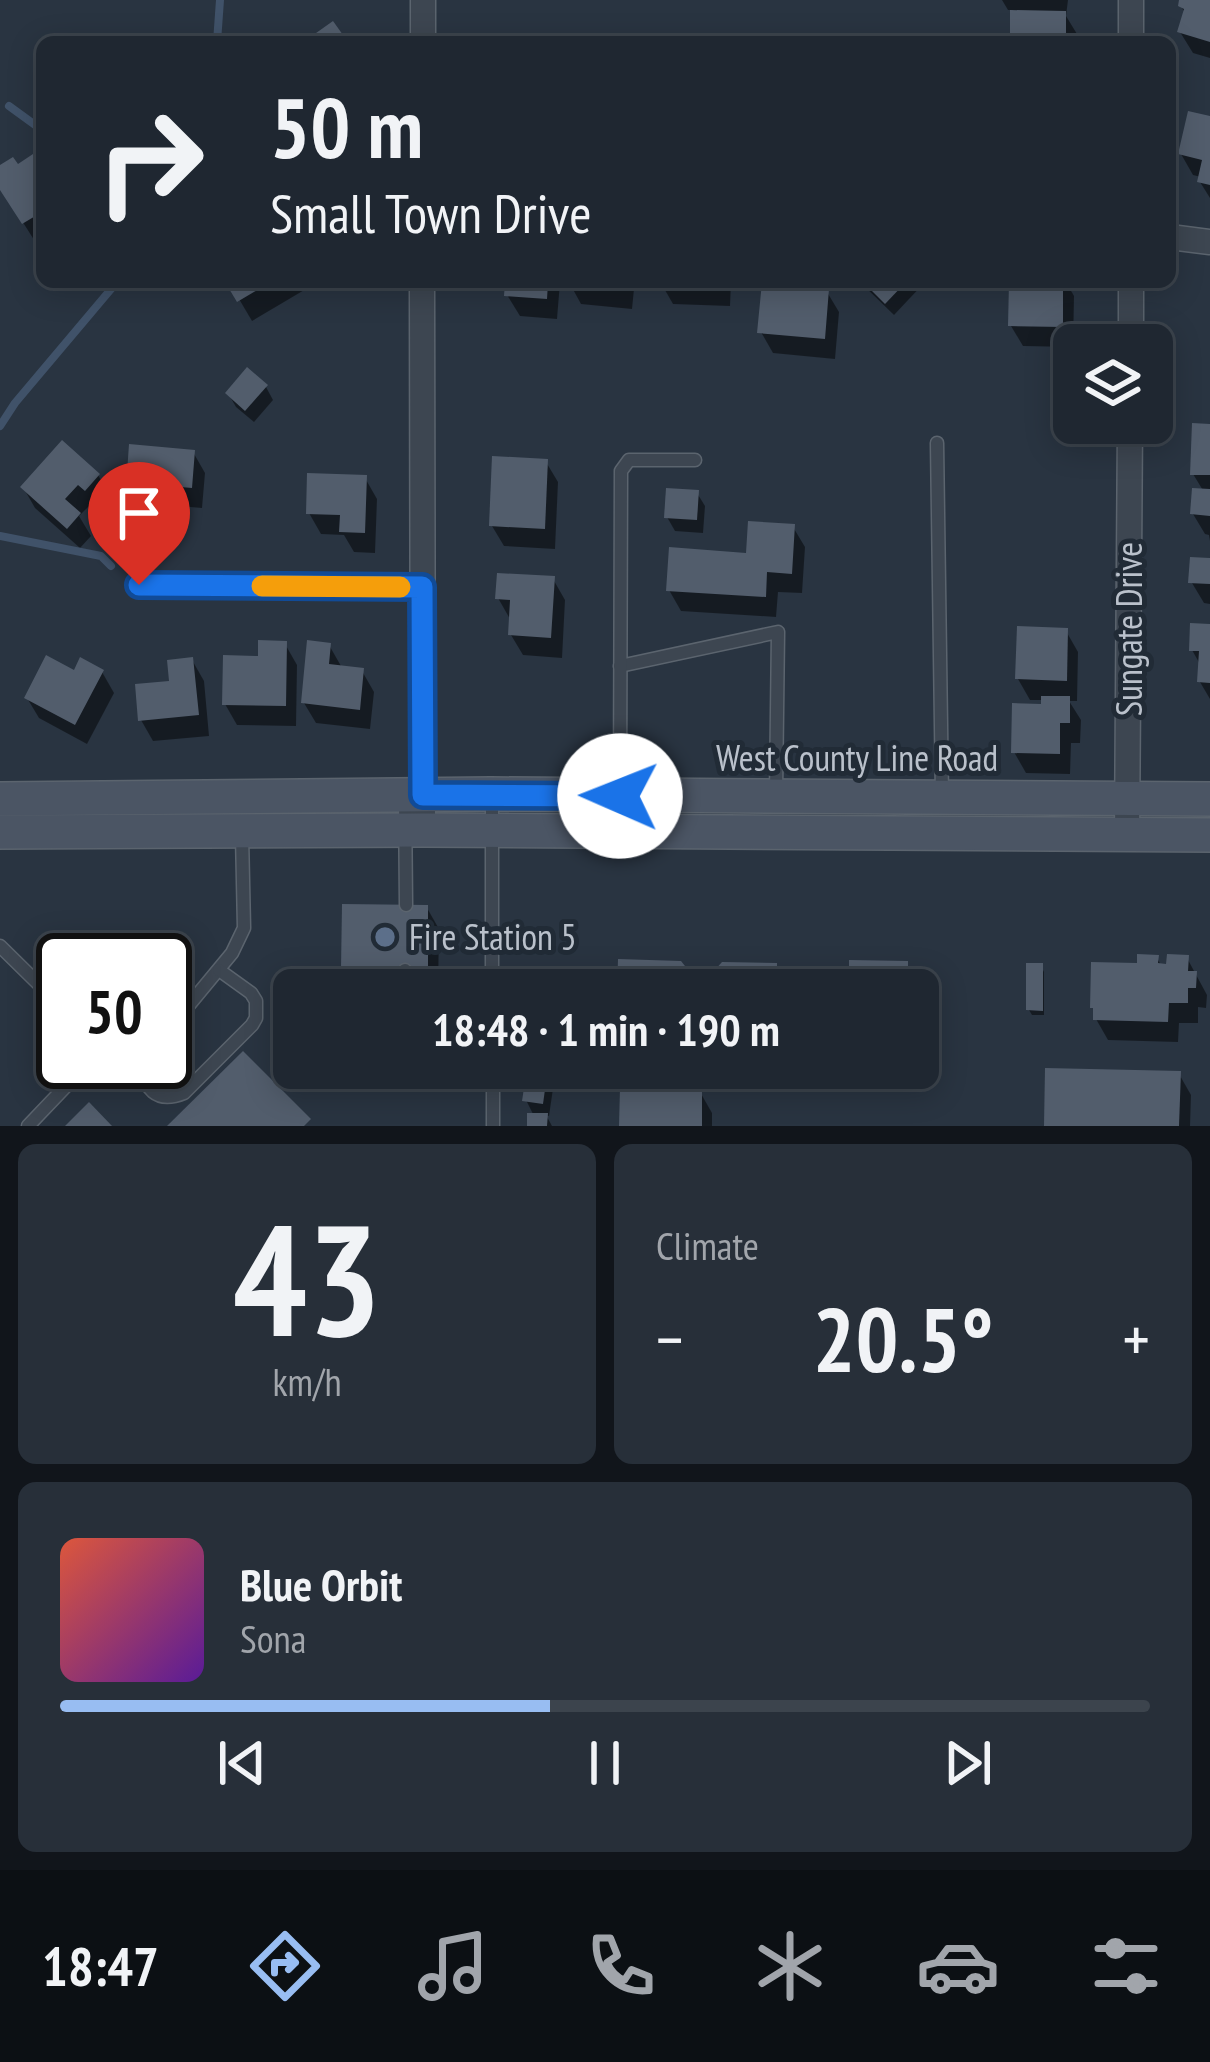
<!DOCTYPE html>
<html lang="en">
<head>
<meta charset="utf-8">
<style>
	:root { --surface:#1f2731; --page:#272f39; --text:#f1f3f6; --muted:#a1a5ab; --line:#3c444d; --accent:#98bdf2 }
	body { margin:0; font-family:"PT Sans Narrow",sans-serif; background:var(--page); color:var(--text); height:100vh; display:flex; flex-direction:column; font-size:45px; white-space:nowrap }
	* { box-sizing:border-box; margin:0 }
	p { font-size:39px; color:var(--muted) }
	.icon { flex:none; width:66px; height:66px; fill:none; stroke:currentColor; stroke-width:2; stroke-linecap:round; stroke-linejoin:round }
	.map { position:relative; height:1126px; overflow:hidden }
	.sheet { display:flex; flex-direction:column; gap:18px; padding:18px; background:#11151b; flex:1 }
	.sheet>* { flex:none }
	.hud { position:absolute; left:36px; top:36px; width:1140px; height:252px; border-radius:18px; box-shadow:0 6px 30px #0003,0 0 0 3px var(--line); background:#1f2731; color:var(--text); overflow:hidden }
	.buttons { position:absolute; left:1053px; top:324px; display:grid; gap:24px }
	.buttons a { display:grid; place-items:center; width:120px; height:120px; border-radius:18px; background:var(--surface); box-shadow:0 6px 30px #0003,0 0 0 3px var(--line); font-size:60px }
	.speed { position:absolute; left:36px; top:933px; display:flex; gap:24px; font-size:60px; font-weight:700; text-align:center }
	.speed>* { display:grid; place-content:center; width:156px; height:156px; border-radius:50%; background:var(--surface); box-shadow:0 6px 30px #0003,0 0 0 3px var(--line); line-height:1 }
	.speed .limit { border:6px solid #111; border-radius:18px; background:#fff; color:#111 }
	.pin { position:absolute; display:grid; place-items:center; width:102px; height:102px; color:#fff; margin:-123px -51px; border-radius:50% 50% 50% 0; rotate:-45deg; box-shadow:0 0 12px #0007 }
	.pin .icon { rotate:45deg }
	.me { position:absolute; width:132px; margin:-66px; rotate:271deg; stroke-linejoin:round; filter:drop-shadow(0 0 9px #0008) }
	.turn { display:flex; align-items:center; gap:42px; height:252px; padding:0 36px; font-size:54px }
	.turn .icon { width:156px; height:156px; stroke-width:2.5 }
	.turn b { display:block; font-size:84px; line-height:102px }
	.big { font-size:90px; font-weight:700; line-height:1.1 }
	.sheet .widget { flex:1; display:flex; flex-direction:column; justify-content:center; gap:18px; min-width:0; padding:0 42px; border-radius:18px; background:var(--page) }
	.sheet .dial { align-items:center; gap:0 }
	.dial b { font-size:156px; line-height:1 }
	.song { display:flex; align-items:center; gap:36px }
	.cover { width:144px; height:144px; border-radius:18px; background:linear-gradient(135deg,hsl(10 70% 55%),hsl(270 70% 35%)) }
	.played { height:12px; border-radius:6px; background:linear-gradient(90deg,var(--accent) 45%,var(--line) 45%) }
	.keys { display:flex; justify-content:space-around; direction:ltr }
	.heat { display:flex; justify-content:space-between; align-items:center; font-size:66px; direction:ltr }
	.sheet .tiles { flex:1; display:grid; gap:18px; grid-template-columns:1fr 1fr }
	.widget:last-child { grid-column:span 2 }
	.trip { position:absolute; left:273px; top:969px; width:666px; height:120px; border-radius:18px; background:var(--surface); box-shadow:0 6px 30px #0003,0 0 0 3px var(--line); font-weight:700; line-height:120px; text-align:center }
	.dock { display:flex; height:192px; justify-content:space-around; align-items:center; background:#0c1014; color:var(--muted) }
	.dock .icon { width:84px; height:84px }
	.dock .current { color:var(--accent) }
	.dock b { font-size:54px; color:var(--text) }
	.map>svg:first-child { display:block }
	.shadow { fill:#0007 }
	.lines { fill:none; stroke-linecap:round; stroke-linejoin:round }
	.stream { stroke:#405269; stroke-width:8 }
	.building { fill:#525d6c }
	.service-casing { stroke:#5b646e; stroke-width:15 }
	.minor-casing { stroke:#5b646e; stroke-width:27 }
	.secondary-casing { stroke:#5b646e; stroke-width:36 }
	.service { stroke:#3d4651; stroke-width:12 }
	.minor { stroke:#3d4651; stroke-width:24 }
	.secondary { stroke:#4b5564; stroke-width:33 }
	.route-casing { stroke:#114b97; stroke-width:30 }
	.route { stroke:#1a73e8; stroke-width:21 }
	.slow { stroke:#f59e0b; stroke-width:21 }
	.service-dot { fill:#5c6f8a; stroke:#212b36; stroke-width:4.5 }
	.labels { text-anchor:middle; stroke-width:10; stroke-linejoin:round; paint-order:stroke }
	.street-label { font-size:36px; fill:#bac1cb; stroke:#212b36 }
	.poi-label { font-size:36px; fill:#bac1cb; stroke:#212b36; text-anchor:start }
</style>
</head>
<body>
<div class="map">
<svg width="1210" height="1126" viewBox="0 0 1210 1126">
	<rect width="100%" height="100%" fill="#293441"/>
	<g class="shadow">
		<polygon points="1002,0 1068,0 1066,16 1077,34 1077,42 1013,42 1013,10 1008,10"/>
		<polygon points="1183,0 1210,0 1210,58 1193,53 1180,32 1186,15 1181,6"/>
		<polygon points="1210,119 1210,198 1200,182 1201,177 1193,175 1181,154"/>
		<polygon points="42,152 42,239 36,243 0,186 0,169 17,168"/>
		<polygon points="229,282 308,282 311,286 252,321"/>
		<polygon points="508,282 560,282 557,319 520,316 507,295"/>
		<polygon points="569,282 653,282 652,291 634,289 632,309 581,304"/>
		<polygon points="731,282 730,306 673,304 661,283"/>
		<polygon points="860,282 925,282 894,315"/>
		<polygon points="1012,282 1066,282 1074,296 1073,347 1023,346 1011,326"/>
		<polygon points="827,292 839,312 835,359 773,353 761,332"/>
		<polygon points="266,387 273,400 254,422 236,407 228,393"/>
		<polygon points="1210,427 1210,541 1209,535 1205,534 1193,514 1204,492 1193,474"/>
		<polygon points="193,452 205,473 202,508 167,505 166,524 140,522 128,501"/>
		<polygon points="546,462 558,482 555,549 504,546 492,526"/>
		<polygon points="98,475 110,496 98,510 91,504 79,516 91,536 80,548 35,508 23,487"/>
		<polygon points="365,478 377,499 375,553 354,552 344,535 321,534 309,513"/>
		<polygon points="697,493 705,506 703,533 675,531 667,517"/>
		<polygon points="793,527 805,547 802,593 778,592 776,617 681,611 669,590 749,556"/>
		<polygon points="1210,561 1210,604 1204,603 1192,583"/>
		<polygon points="553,579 565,600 562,658 523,655 511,635 510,619 498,598"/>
		<polygon points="1210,627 1210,699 1200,682 1201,666 1192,650"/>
		<polygon points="1066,631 1078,652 1077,701 1069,701 1081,720 1080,743 1071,743 1070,774 1026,773 1014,752 1044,707 1044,700 1030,700 1018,679"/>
		<polygon points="285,644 297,665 296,726 237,725 225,704"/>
		<polygon points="329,645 341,666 362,671 374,692 370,729 316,723 304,703"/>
		<polygon points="192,660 204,681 209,736 153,741 141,720"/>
		<polygon points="102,672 114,693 87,744 39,718 27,698 75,674"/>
		<polygon points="427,908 439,929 438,990 356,989 344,969"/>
		<polygon points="1157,958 1162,967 1187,958 1207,995 1206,1008 1198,1007 1198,1023 1179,1023 1178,1042 1108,1040 1096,1019 1140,966"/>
		<polygon points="907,964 928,1002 928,1018 918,1018 918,1043 927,1059 927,1077 918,1076 918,1092 864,1092 848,1068 918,1068 918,990 841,990"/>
		<polygon points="776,966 788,990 620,990 687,974"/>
		<polygon points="1041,966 1044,972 1044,1015 1032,1015 1029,1010"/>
		<polygon points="530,1068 556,1068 549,1116 546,1115 552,1126 530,1126 530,1116 534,1116 526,1100"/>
		<polygon points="1048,1071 1179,1074 1191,1095 1190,1126 1047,1126"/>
		<polygon points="623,1091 700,1092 712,1113 712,1126 622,1126"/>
	</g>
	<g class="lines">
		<g class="stream">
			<polyline points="217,42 220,0"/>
			<polyline points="9,106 42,130"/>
			<polyline points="0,426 15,403 117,282"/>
			<polyline points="0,536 101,556 111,566"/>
		</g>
	</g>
	<g class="building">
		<polygon points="1179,0 1210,0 1210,42 1177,32 1184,9 1178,6"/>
		<polygon points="1010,10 1066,11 1066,42 1010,42"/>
		<polygon points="333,21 348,42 312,42 309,38"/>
		<polygon points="1188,111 1210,116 1210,185 1197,182 1202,160 1178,154"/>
		<polygon points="42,148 42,212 22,224 0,190 0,165 13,157 18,164"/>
		<polygon points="225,282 271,282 237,302"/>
		<polygon points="505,282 548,282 547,299 504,296"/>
		<polygon points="578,282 622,282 621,289 578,285"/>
		<polygon points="762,282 794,283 794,285 829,289 825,339 757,333"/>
		<polygon points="863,282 906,282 885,304"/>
		<polygon points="1009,282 1063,282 1063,327 1008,326"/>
		<polygon points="247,367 268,385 245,411 225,393"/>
		<polygon points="1192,423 1210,424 1210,475 1190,475"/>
		<polygon points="62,440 100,474 85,491 78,485 65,499 81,513 67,529 20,487"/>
		<polygon points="129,444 195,450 192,488 157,485 155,504 125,502"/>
		<polygon points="492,456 548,459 545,529 489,526"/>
		<polygon points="307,473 367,475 365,533 339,532 340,515 306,514"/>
		<polygon points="666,488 699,490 697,520 664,518"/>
		<polygon points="1192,488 1210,489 1210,516 1190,514"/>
		<polygon points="748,521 795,524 792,574 767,572 766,597 666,591 669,547 746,553"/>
		<polygon points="1190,557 1210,558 1210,584 1188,583"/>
		<polygon points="497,573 555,576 551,638 508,635 510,600 495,599"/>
		<polygon points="1190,623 1210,624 1210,683 1197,682 1199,651 1189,651"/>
		<polygon points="1017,626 1068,628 1067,681 1015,679"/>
		<polygon points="258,640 287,641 286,706 222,705 223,655 258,656"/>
		<polygon points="307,640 331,643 329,664 364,668 360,710 301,703"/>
		<polygon points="46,655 74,670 80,657 104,670 75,725 24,698"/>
		<polygon points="193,657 199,715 138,721 135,684 169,681 167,660"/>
		<polygon points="1041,696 1070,696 1070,723 1060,723 1060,754 1011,753 1012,703 1041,704"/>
		<polygon points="342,904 428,905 428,970 341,969"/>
		<polygon points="1137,954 1159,955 1158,963 1166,964 1167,954 1189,955 1188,971 1197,971 1196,988 1188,988 1188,1003 1169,1003 1168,1022 1093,1020 1093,1008 1090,1008 1091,962 1137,963"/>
		<polygon points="618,959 681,961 689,971 714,971 722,962 777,963 777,990 617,990"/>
		<polygon points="849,960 908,961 908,978 918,978 918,990 838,990 838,977 849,978"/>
		<polygon points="1026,963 1043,963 1043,1011 1026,1010"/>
		<polygon points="243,1051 311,1119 304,1126 167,1126"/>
		<polygon points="527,1068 548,1068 543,1104 522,1101"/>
		<rect x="868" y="1068" width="39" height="4"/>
		<polygon points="1045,1068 1181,1071 1179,1126 1044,1126"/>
		<polygon points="620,1088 702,1089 702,1126 619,1126"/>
		<polygon points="89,1102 112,1126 65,1126"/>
		<polygon points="527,1113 548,1113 547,1126 527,1126"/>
	</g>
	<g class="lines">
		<defs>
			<g id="service">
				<polyline points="937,443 942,796"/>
				<polyline points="620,666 778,632 776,794"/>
				<polyline points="620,794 621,471 629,460 695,460"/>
				<polyline points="492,795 492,990"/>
				<polyline points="405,797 406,905"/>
				<polyline points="0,946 63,1008"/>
				<polyline points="404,990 405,970"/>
				<polyline points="165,1034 232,953 244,928 242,835"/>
				<path d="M145 1062C141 1089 157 1104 184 1093L252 1025 256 1018V1001L251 993 219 970"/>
				<polyline points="493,1068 493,1126"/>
				<polyline points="28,1126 89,1062"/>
			</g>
			<g id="minor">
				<polyline points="423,42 423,0"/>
				<polyline points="1131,42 1131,0"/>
				<polyline points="1170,237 1210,242"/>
				<polyline points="422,282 423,830"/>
				<polyline points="1131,345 1131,282"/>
				<polyline points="139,585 422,587"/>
				<polyline points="1127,835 1130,423"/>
			</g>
			<g id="secondary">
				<polyline points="0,799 491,794 1210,799"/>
				<polyline points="0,832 423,830 1210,835"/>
			</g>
		</defs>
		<use href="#service" class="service-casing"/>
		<use href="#minor" class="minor-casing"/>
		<use href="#secondary" class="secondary-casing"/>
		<use href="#service" class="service"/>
		<use href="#minor" class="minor"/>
		<use href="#secondary" class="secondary"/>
	</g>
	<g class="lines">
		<defs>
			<polyline id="route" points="139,585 422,587 423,795 620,796"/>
		</defs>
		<use href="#route" class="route-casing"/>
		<use href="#route" class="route"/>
		<polyline class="slow" points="262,586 400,587"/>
	</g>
	<circle class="service-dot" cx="385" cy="937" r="12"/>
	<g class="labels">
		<g class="street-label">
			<text transform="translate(1129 629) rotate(-90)" y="13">Sungate Drive</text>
			<text x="857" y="771">West County Line Road</text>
		</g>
		<g class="poi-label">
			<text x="409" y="950">Fire Station 5</text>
		</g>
	</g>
</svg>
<div class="buttons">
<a><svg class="icon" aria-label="layers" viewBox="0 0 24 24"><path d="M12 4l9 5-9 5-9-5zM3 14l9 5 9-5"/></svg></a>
</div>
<div class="speed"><div class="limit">50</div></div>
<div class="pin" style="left:139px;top:585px;background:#d93025"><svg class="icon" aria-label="arrive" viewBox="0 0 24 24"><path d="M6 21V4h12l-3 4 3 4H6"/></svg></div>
<svg class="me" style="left:620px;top:796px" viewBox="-20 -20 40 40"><circle r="19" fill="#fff"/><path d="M0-13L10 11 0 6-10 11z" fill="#1a73e8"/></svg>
<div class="trip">18:48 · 1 min · 190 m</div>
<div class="hud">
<div class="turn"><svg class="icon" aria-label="right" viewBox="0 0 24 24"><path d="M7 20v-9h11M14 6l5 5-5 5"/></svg><div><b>50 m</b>Small Town Drive</div></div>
</div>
</div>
<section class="sheet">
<div class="tiles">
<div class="widget dial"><b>43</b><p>km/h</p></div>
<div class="widget"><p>Climate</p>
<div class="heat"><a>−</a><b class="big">20.5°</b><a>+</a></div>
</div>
<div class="widget">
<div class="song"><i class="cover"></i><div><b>Blue Orbit</b><p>Sona</p></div></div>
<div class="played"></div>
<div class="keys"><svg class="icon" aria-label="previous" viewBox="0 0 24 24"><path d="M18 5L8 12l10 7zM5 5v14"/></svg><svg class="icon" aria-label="pause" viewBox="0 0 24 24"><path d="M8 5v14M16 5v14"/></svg><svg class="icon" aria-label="next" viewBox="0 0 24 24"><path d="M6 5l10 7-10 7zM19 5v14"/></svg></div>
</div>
</div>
</section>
<nav class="dock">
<b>18:47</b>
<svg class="icon current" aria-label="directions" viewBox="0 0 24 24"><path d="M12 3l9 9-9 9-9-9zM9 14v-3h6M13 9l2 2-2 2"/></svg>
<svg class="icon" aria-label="music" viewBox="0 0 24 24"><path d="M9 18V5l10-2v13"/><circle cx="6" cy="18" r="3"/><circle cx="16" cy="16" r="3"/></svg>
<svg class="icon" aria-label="phone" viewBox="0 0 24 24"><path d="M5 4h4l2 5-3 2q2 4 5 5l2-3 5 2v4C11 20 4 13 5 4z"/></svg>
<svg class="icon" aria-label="climate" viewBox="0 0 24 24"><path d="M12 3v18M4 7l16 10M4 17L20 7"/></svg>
<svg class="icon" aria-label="car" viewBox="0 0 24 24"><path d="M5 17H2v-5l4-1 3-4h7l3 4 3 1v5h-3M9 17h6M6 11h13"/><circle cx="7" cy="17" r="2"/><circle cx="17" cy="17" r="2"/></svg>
<svg class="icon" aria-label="filters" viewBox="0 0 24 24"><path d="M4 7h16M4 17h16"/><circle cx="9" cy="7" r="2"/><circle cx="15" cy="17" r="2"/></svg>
</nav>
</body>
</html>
